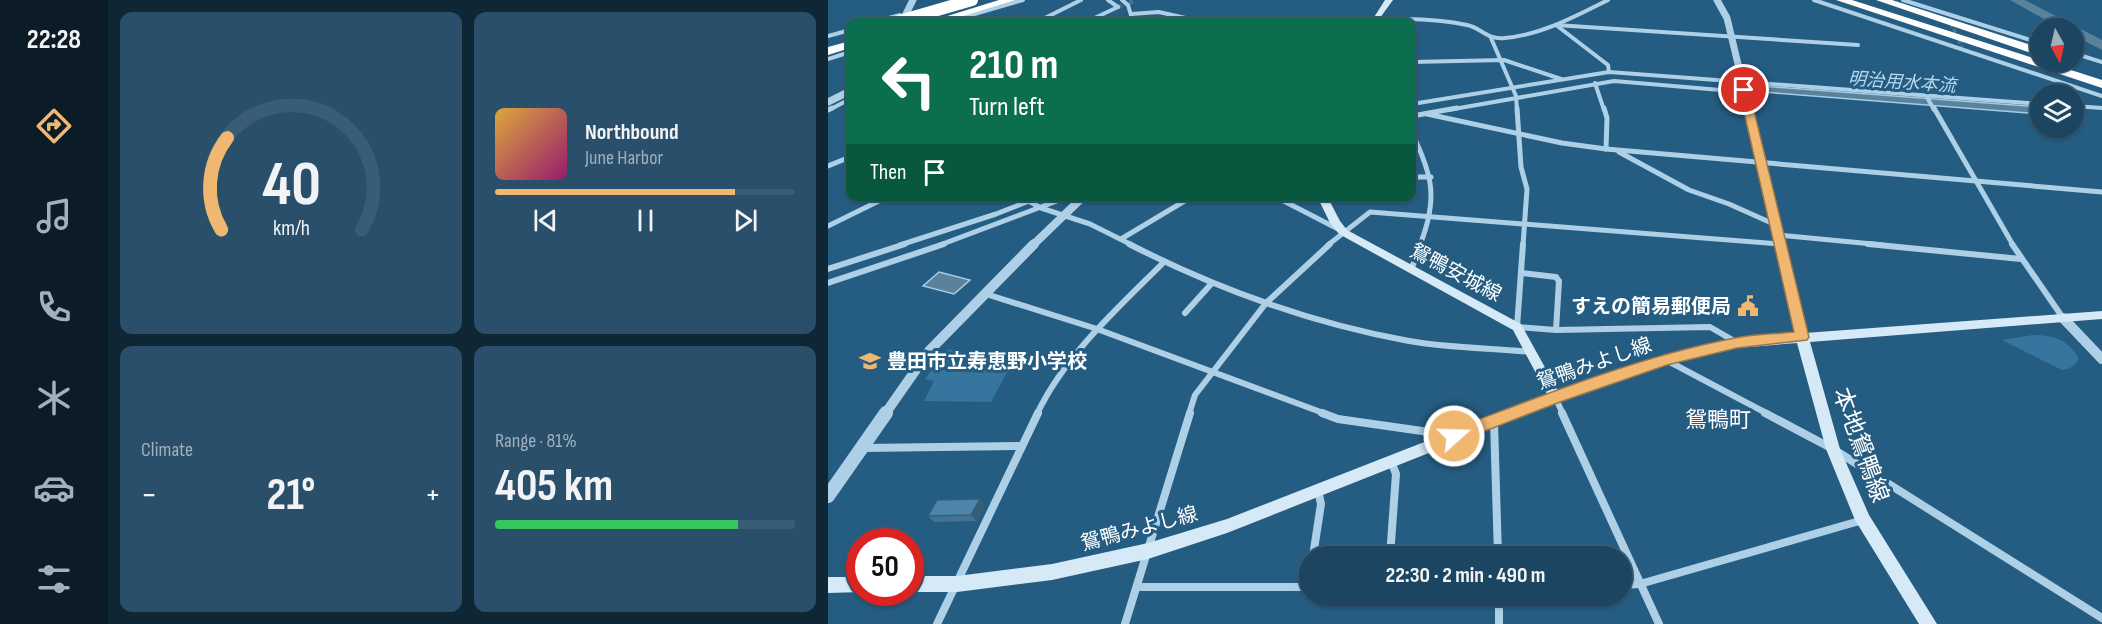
<!DOCTYPE html>
<html lang="en">
<head>
<meta charset="utf-8">
<style>
	:root { --surface:#1c4561; --page:#294f6a; --text:#f1f3f6; --muted:#a0b1bd; --line:#3a5d76; --accent:#f0b771 }
	body { margin:0; font-family:"Sofia Sans Condensed","Noto Sans JP",sans-serif; background:var(--page); color:var(--text); height:100vh; display:flex; flex-direction:column; font-size:22px; white-space:nowrap }
	* { box-sizing:border-box; margin:0 }
	p { font-size:20px; color:var(--muted) }
	.icon { flex:none; width:33px; height:33px; fill:none; stroke:currentColor; stroke-width:2; stroke-linecap:round; stroke-linejoin:round }
	.map { position:relative; flex:1; overflow:hidden }
	.panel { display:flex; flex-direction:column; gap:12px; padding:12px; background:#0f2635; width:720px }
	.panel>* { flex:none }
	.top-card { position:absolute; left:18px; top:18px; width:570px; height:183px; border-radius:12px; box-shadow:0 2px 4px #0004,0 0 0 2px var(--line); background:#0b6e4f; color:#fff; overflow:hidden }
	.needle { width:39px; rotate:172deg }
	.fabs { position:absolute; left:1202px; top:18px; display:grid; gap:12px }
	.fabs a { display:grid; place-items:center; width:54px; height:54px; border-radius:50%; background:var(--surface); box-shadow:0 2px 4px #0004,0 0 0 2px var(--line); font-size:30px }
	.speed { position:absolute; left:18px; top:528px; display:flex; gap:12px; font-size:30px; font-weight:700; text-align:center }
	.speed>* { display:grid; place-content:center; width:78px; height:78px; border-radius:50%; background:var(--surface); box-shadow:0 2px 4px #0004,0 0 0 2px var(--line); line-height:1 }
	.speed .limit { border:9px solid #d22; background:#fff; color:#111 }
	.pin { position:absolute; display:grid; place-items:center; width:51px; height:51px; color:#fff; margin:-26px; border:3px solid #fff; border-radius:50%; box-shadow:0 2px 6px #0007 }
	.me { position:absolute; width:66px; margin:-33px; rotate:70deg; stroke-linejoin:round; filter:drop-shadow(0 0 4px #0008) }
	.turn { display:flex; align-items:center; gap:21px; height:126px; padding:0 24px; font-size:27px }
	.turn .icon { width:78px; height:78px; stroke-width:2.5 }
	.turn b { display:block; font-size:42px; line-height:51px }
	.then { display:flex; align-items:center; height:57px; padding:0 24px; background:#0003; gap:12px; font-size:22px }
	.big { font-size:45px; font-weight:700; line-height:1.1 }
	.panel .widget { flex:1; display:flex; flex-direction:column; justify-content:center; gap:9px; min-width:0; padding:0 21px; border-radius:12px; background:var(--page) }
	.panel .dial { align-items:center; gap:0 }
	.dial svg { height:156px; overflow:visible; fill:none; stroke:var(--line); stroke-width:7; stroke-linecap:round; text-anchor:middle }
	.dial text { fill:var(--text); stroke:none }
	.song { display:flex; align-items:center; gap:18px }
	.cover { width:72px; height:72px; border-radius:9px; background:linear-gradient(135deg,hsl(40 70% 55%),hsl(320 70% 35%)) }
	.played { height:6px; border-radius:3px; background:linear-gradient(90deg,var(--accent) 80%,var(--line) 80%) }
	.keys { display:flex; justify-content:space-around; direction:ltr }
	.heat { display:flex; justify-content:space-between; align-items:center; font-size:33px; direction:ltr }
	.charge { height:9px; border-radius:4px; background:linear-gradient(90deg,#34c759 81%,var(--line) 0) }
	.panel .tiles { flex:1; display:grid; gap:12px; grid-template-columns:repeat(2,1fr) }
	.trip { position:absolute; left:471px; top:546px; width:333px; height:60px; border-radius:30px; background:var(--surface); box-shadow:0 2px 4px #0004,0 0 0 2px var(--line); font-weight:700; line-height:60px; text-align:center }
	main { display:flex; flex:1; min-height:0 }
	.menu { display:flex; flex-direction:column; width:108px; justify-content:space-around; align-items:center; background:#0b1c27; color:var(--muted) }
	.menu .icon { width:42px; height:42px }
	.menu .selected { color:var(--accent) }
	.menu b { font-size:27px; color:var(--text) }
	.map>svg:first-child { display:block }
	.green { fill:#36759d }
	.water { fill:#5b829b; stroke:#a1cde7; stroke-width:1.5 }
	.lines { fill:none; stroke-linecap:round; stroke-linejoin:round }
	.river { fill:#5b829b; fill-rule:evenodd }
	.minor-tunnel { stroke:#467494; stroke-width:4; stroke-dasharray:4 2; stroke-linecap:butt }
	.minor-far3 { stroke:#add0e7; stroke-width:4 }
	.minor-far2 { stroke:#add0e7; stroke-width:5 }
	.minor-far1 { stroke:#add0e7; stroke-width:6 }
	.minor { stroke:#add0e7; stroke-width:8 }
	.tertiary-far3 { stroke:#add0e7; stroke-width:7 }
	.tertiary-far2 { stroke:#add0e7; stroke-width:8 }
	.tertiary-far1 { stroke:#add0e7; stroke-width:10 }
	.tertiary { stroke:#add0e7; stroke-width:14 }
	.secondary { fill:#d6e9f6; fill-rule:evenodd }
	.motorway { fill:#fff; fill-rule:evenodd }
	.motorway-bridge { stroke:#fff; stroke-width:12 }
	.wall { fill:#427392 }
	.shaded-wall { fill:#365e77 }
	.building { fill:#4d86aa; stroke:#365e77; stroke-width:1.5 }
	.route { fill:#f0b771; stroke:#9c7749; stroke-width:1.5 }
	.labels { text-anchor:middle; stroke-width:6; stroke-linejoin:round; paint-order:stroke }
	.far-water-label { font-size:18px; font-style:italic; fill:#b8daee; stroke:#255c81 }
	.street-label { font-size:20px; fill:#fff; stroke:#255c81 }
	.poi-label { font-size:20px; font-weight:bold; fill:#fff; stroke:#255c81; text-anchor:end }
	.quarter-label { font-size:22px; fill:#fff; stroke:#255c81 }
	.near-street-label { font-size:24px; fill:#fff; stroke:#255c81 }
</style>
</head>
<body>
<main>
<nav class="menu">
<b>22:28</b>
<svg class="icon selected" aria-label="directions" viewBox="0 0 24 24"><path d="M12 3l9 9-9 9-9-9zM9 14v-3h6M13 9l2 2-2 2"/></svg>
<svg class="icon" aria-label="music" viewBox="0 0 24 24"><path d="M9 18V5l10-2v13"/><circle cx="6" cy="18" r="3"/><circle cx="16" cy="16" r="3"/></svg>
<svg class="icon" aria-label="phone" viewBox="0 0 24 24"><path d="M5 4h4l2 5-3 2q2 4 5 5l2-3 5 2v4C11 20 4 13 5 4z"/></svg>
<svg class="icon" aria-label="climate" viewBox="0 0 24 24"><path d="M12 3v18M4 7l16 10M4 17L20 7"/></svg>
<svg class="icon" aria-label="car" viewBox="0 0 24 24"><path d="M5 17H2v-5l4-1 3-4h7l3 4 3 1v5h-3M9 17h6M6 11h13"/><circle cx="7" cy="17" r="2"/><circle cx="17" cy="17" r="2"/></svg>
<svg class="icon" aria-label="filters" viewBox="0 0 24 24"><path d="M4 7h16M4 17h16"/><circle cx="9" cy="7" r="2"/><circle cx="15" cy="17" r="2"/></svg>
</nav>
<section class="panel">
<div class="tiles">
<div class="widget dial"><svg viewBox="0 0 100 80">
<path d="M14 69A42 42 0 1 1 86 69"/>
<path d="M14 69A42 42 0 0 1 17 22" stroke="#f0b771"/>
<text x="50" y="56" font-size="32" font-weight="700">40</text>
<text x="50" y="72" font-size="11">km/h</text>
</svg></div>
<div class="widget">
<div class="song"><i class="cover"></i><div><b>Northbound</b><p>June Harbor</p></div></div>
<div class="played"></div>
<div class="keys"><svg class="icon" aria-label="previous" viewBox="0 0 24 24"><path d="M18 5L8 12l10 7zM5 5v14"/></svg><svg class="icon" aria-label="pause" viewBox="0 0 24 24"><path d="M8 5v14M16 5v14"/></svg><svg class="icon" aria-label="next" viewBox="0 0 24 24"><path d="M6 5l10 7-10 7zM19 5v14"/></svg></div>
</div>
<div class="widget"><p>Climate</p>
<div class="heat"><a>−</a><b class="big">21°</b><a>+</a></div>
</div>
<div class="widget"><p>Range · 81%</p><b class="big">405 km</b><div class="charge"></div></div>
</div>
</section>
<div class="map">
<svg width="1274" height="624" viewBox="0 0 1274 624">
	<rect width="100%" height="100%" fill="#255c81"/>
	<g class="green">
		<path d="M1205 335C1225 335 1241 340 1251 359 1247 366 1242 369 1234 370L1174 340Z"/>
		<polygon points="120,349 182,367 163,402 96,401 106,381 97,379"/>
	</g>
	<g class="water">
		<polygon points="932,86 1212,107 1212,114 947,93 936,92"/>
		<polygon points="111,272 142,280 126,294 95,286"/>
	</g>
	<g class="lines">
		<polygon class="river" points="1182,0 1197,0 1274,40 1274,50 1245,35 1245,28 1232,28"/>
		<g class="minor-tunnel">
			<polyline points="290,7 306,1"/>
			<polyline points="1121,18 1134,47"/>
		</g>
		<g class="minor-far3">
			<polyline points="280,0 290,7"/>
			<polyline points="294,0 300,5 305,22"/>
			<polyline points="986,0 1274,96"/>
			<polyline points="1075,0 1212,43"/>
			<polyline points="303,14 331,12 375,22"/>
			<polyline points="46,22 72,15"/>
			<polyline points="119,22 195,0"/>
			<polyline points="229,22 217,18 253,0"/>
			<polyline points="258,22 290,7"/>
			<path d="M515 22C552 18 602 17 639 25 654 28 658 40 677 38 713 35 748 16 780 0"/>
			<polyline points="728,25 1030,45"/>
			<polyline points="728,25 780,65 781,72"/>
			<polyline points="0,36 22,30"/>
			<polyline points="663,38 688,96 689,110"/>
			<polyline points="1245,53 1274,62"/>
			<polyline points="0,59 22,52"/>
			<polyline points="584,62 676,60 733,79"/>
			<polyline points="767,83 776,110"/>
			<polyline points="1099,97 1106,110"/>
			<polyline points="584,104 781,72 1212,104"/>
			<polyline points="1245,106 1274,108"/>
			<polyline points="1,110 22,99"/>
			<polyline points="620,110 786,81 916,92"/>
		</g>
		<g class="minor-far2">
			<polyline points="689,108 693,167 699,189 695,245"/>
			<polyline points="776,108 779,118 778,149"/>
			<polyline points="1106,108 1185,245"/>
			<polyline points="0,110 4,108"/>
			<polyline points="599,114 734,143 778,149 1274,192"/>
			<polyline points="584,116 629,108"/>
			<path d="M584 133C605 176 610 199 592 245"/>
			<polyline points="791,152 861,190 901,204 948,225"/>
			<polyline points="0,166 22,157"/>
			<polyline points="584,177 603,177"/>
			<polyline points="192,196 213,208 262,224 304,245"/>
			<polyline points="446,196 512,230"/>
			<polyline points="0,226 61,196"/>
			<polyline points="950,235 1055,245"/>
			<polyline points="293,239 365,196"/>
			<polyline points="72,245 168,214 214,196"/>
			<polyline points="112,245 242,196"/>
			<polyline points="500,245 542,212 953,244"/>
		</g>
		<g class="minor-far1">
			<path d="M301 244C389 289 483 323 581 341 621 348 663 348 704 352"/>
			<polyline points="695,244 689,327 728,330 882,327 908,342"/>
			<polyline points="1040,244 1193,259"/>
			<polyline points="1184,244 1235,318"/>
			<polyline points="0,269 77,244"/>
			<polyline points="583,270 593,244"/>
			<polyline points="693,273 728,277 731,281 728,330"/>
			<polyline points="0,283 116,244"/>
			<polyline points="158,294 269,329 498,414"/>
			<polyline points="357,313 384,283"/>
			<polyline points="838,360 940,414"/>
			<polyline points="727,397 735,414"/>
			<path d="M209 414C237 355 290 308 336 262"/>
			<polyline points="361,414 367,395 438,303 502,244"/>
		</g>
		<g class="minor">
			<polyline points="494,413 510,419 622,435"/>
			<polyline points="734,413 831,624"/>
			<polyline points="937,413 1005,449 1274,618"/>
			<polyline points="666,422 670,556"/>
			<polyline points="35,448 194,446"/>
			<polyline points="485,556 493,504 490,490"/>
			<polyline points="562,556 568,474 563,461"/>
			<polyline points="794,585 812,584 1035,520"/>
			<polyline points="309,587 482,587"/>
			<polyline points="671,596 671,624"/>
			<polyline points="109,624 210,413"/>
			<polyline points="297,624 362,413"/>
		</g>
		<g class="tertiary-far3">
			<polyline points="889,0 899,18 921,110"/>
			<polyline points="74,22 85,0"/>
			<polyline points="0,102 22,91"/>
		</g>
		<g class="tertiary-far2">
			<polyline points="921,108 953,245"/>
			<polyline points="205,245 256,196"/>
		</g>
		<g class="tertiary-far1">
			<polyline points="952,244 974,337"/>
			<polyline points="1235,318 1274,359"/>
			<polyline points="57,414 101,351 206,244"/>
		</g>
		<polyline class="tertiary" points="0,496 58,413"/>
		<g class="secondary">
			<polygon points="557,0 565,0 549,22 543,22"/>
			<polygon points="489,196 499,196 512,221 519,230 693,324 730,391 838,355 909,338 1274,311 1274,319 982,342 1012,449 1041,515 1109,624 1091,624 1027,520 998,449 969,343 909,348 839,365 732,401 399,533 320,559 224,580 129,592 82,592 82,576 129,576 224,564 320,543 399,519 719,394 685,330 511,234 502,223"/>
			<polygon points="0,577 32,577 32,592 34,592 0,593"/>
		</g>
		<g class="motorway">
			<polygon points="171,0 188,0 116,22 100,22"/>
			<polygon points="1008,0 1024,0 1274,80 1274,88"/>
			<polygon points="1048,0 1064,0 1212,48 1212,56"/>
			<polygon points="22,41 22,48 0,55 0,47"/>
		</g>
		<polyline class="motorway-bridge" points="68,22 144,0"/>
	</g>
	<polygon class="wall" points="157,504 149,521 106,522 100,516"/>
	<polygon class="shaded-wall" points="152,499 157,504 149,521 143,515"/>
	<polygon class="building" points="152,499 143,515 100,516 109,500"/>
	<path class="route" d="M913 88 921 90 981 337 979 340 909 348 839 365 732 402 626 443 620 441 618 436 620 431C714 396 808 357 907 338 926 334 947 334 966 332L911 90Z"/>
	<defs>
		<symbol id="civic-bare" viewBox="-9 -9 18 18"><path d="M-.6-6.5H3V-4.5H.6V-3L4-1V1h2V6H-6V1h2V-1L-.6-3ZM-1.2 2.5V6h2.4V2.5Z" fill="#f0b771" stroke="#255c81" stroke-width="2.5" paint-order="stroke"/></symbol>
		<symbol id="school-bare" viewBox="-9 -9 18 18"><path d="M0-5L7-2L0 1L-7-2ZM-4 1L0 2.5L4 1V4Q0 6-4 4Z" fill="#f0b771" stroke="#255c81" stroke-width="2.5" paint-order="stroke"/></symbol>
	</defs>
	<g fill-rule="evenodd">
		<use href="#civic-bare" x="905" y="291" width="30" height="30"/>
		<use href="#school-bare" x="27" y="346" width="30" height="30"/>
	</g>
	<g class="labels">
		<g class="far-water-label">
			<text transform="translate(1074 82) rotate(4)" y="6">明治用水本流</text>
		</g>
		<g class="street-label">
			<text transform="translate(628 272) rotate(28)" y="7">鴛鴨安城線</text>
			<text transform="translate(766 363) rotate(-19)" y="7">鴛鴨みよし線</text>
			<text transform="translate(311 528) rotate(-15)" y="7">鴛鴨みよし線</text>
		</g>
		<g class="poi-label">
			<text x="903" y="313">すえの簡易郵便局</text>
			<text x="59" y="368" text-anchor="start">豊田市立寿恵野小学校</text>
		</g>
		<g class="quarter-label">
			<text x="890" y="427">鴛鴨町</text>
		</g>
		<g class="near-street-label">
			<text transform="translate(1033 445) rotate(70)" y="8">本地鴛鴨線</text>
		</g>
	</g>
</svg>
<div class="fabs">
<a><svg class="needle" viewBox="-14 -14 28 28"><path d="M0-13l5 13h-10z" fill="#e53935"/><path d="M0 13l5-13h-10z" fill="#a0b1bd"/></svg></a>
<a><svg class="icon" aria-label="layers" viewBox="0 0 24 24"><path d="M12 4l9 5-9 5-9-5zM3 14l9 5 9-5"/></svg></a>
</div>
<div class="speed"><div class="limit">50</div></div>
<div class="pin" style="left:916px;top:90px;background:#d93025"><svg class="icon" aria-label="arrive" viewBox="0 0 24 24"><path d="M6 21V4h12l-3 4 3 4H6"/></svg></div>
<svg class="me" style="left:626px;top:436px" viewBox="-20 -20 40 40"><circle r="17" fill="#f0b771" stroke="#fff" stroke-width="3"/><path d="M0-11L8 9 0 5-8 9z" fill="#fff"/></svg>
<div class="trip">22:30 · 2 min · 490 m</div>
<div class="top-card">
<div class="turn"><svg class="icon" aria-label="left" viewBox="0 0 24 24"><path d="M17 20v-9H6M10 6l-5 5 5 5"/></svg><div><b>210 m</b>Turn left</div></div>
<div class="then">Then<svg class="icon" aria-label="arrive" viewBox="0 0 24 24"><path d="M6 21V4h12l-3 4 3 4H6"/></svg></div>
</div>
</div>
</main>
</body>
</html>
